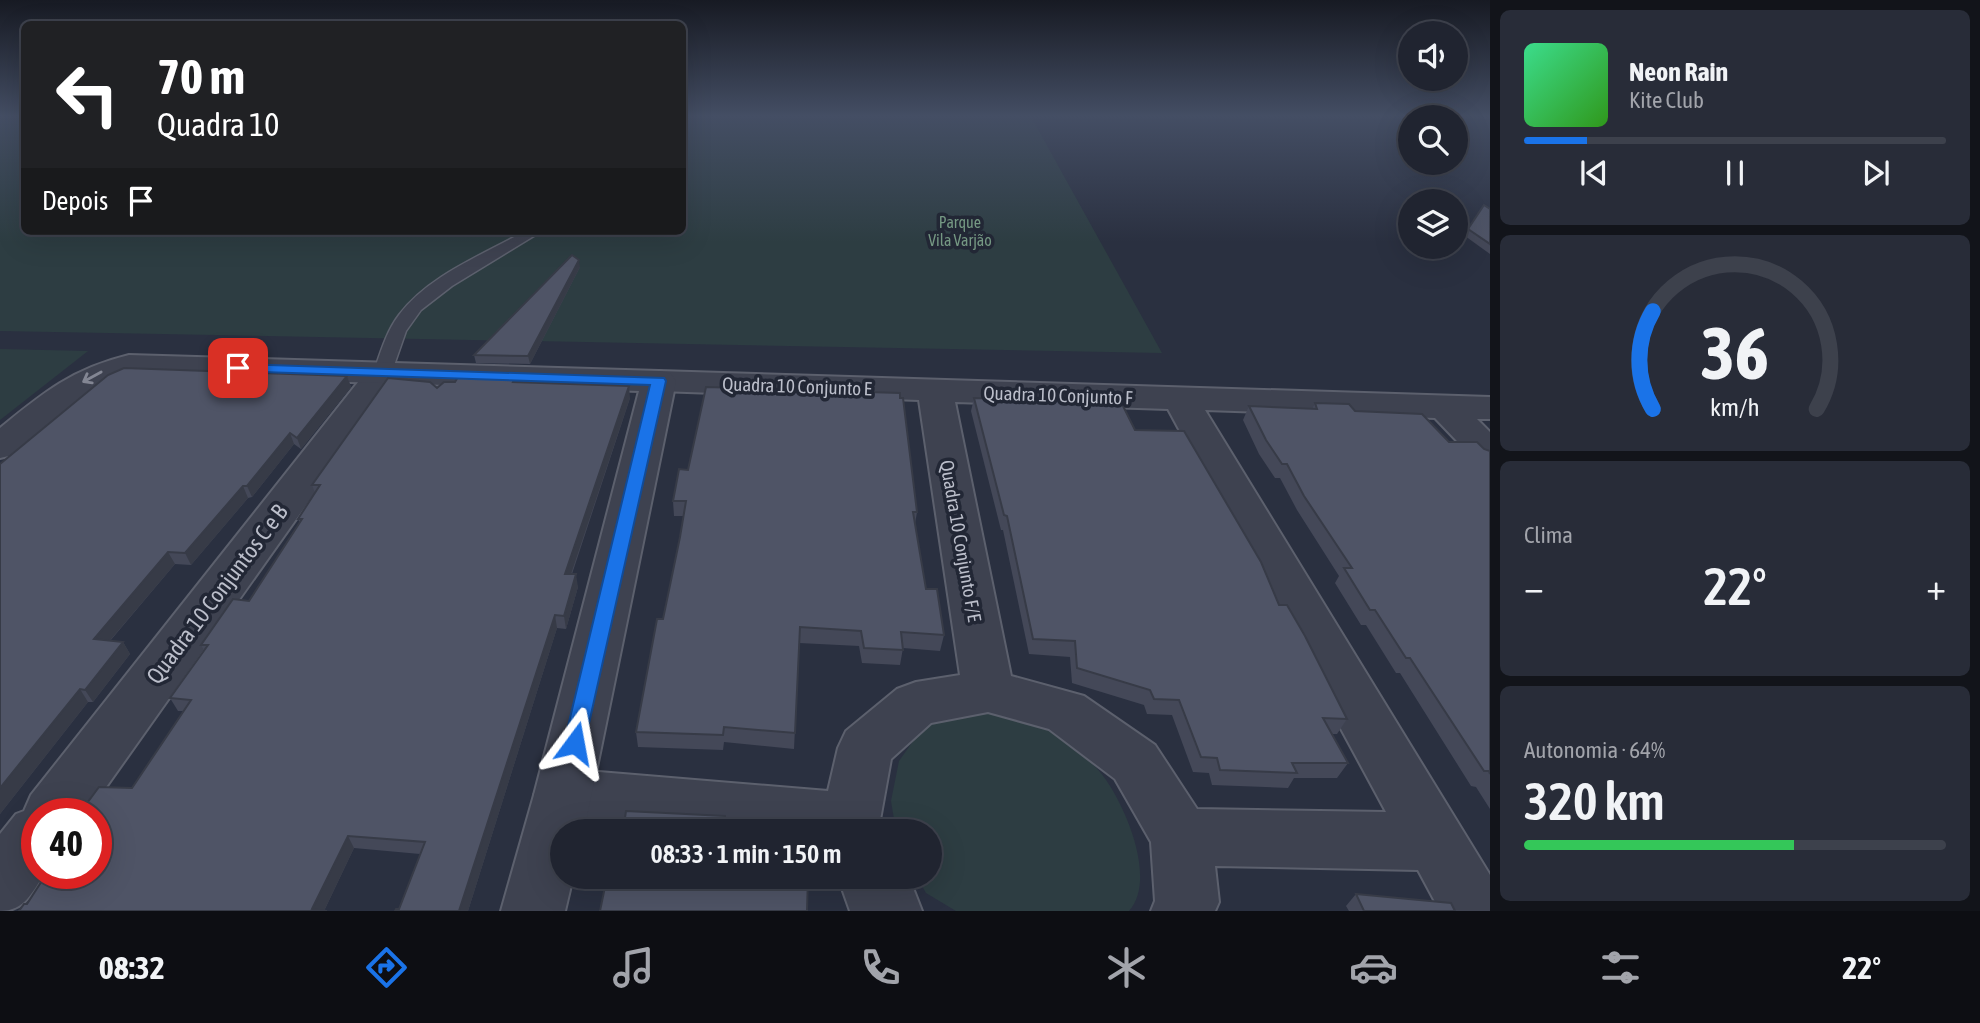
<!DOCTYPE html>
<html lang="pt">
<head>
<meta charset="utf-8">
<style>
	:root { --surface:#202430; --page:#282c38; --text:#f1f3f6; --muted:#a2a4ab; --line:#3d414c; --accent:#1a73e8 }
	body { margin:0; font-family:"Asap Condensed",sans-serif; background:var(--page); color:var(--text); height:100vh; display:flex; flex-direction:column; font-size:26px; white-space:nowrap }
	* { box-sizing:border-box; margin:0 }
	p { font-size:23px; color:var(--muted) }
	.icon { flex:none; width:38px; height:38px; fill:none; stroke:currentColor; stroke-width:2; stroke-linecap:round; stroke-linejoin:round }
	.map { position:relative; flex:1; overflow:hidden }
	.drawer { display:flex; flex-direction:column; gap:10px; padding:10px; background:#12141a; width:490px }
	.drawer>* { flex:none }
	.hud { position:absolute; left:21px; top:21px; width:665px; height:214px; border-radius:10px; box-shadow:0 7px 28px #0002,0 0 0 2px var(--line); background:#202124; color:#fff; overflow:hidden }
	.controls { position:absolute; left:1398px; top:21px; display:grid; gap:14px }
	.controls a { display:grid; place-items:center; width:70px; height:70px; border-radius:50%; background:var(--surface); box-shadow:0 7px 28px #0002,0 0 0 2px var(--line); font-size:35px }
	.speed { position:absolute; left:21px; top:798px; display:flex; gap:14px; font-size:35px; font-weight:700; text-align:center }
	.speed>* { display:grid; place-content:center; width:91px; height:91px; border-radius:50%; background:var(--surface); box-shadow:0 7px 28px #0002,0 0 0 2px var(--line); line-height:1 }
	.speed .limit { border:10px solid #d22; background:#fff; color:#111 }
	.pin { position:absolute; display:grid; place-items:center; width:60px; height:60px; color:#fff; margin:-30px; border-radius:14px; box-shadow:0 4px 10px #0006 }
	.me { position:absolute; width:77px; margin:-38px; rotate:13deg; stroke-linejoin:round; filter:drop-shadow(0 0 5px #0008) }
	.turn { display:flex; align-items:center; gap:24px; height:147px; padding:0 21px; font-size:32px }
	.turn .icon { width:91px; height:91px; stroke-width:2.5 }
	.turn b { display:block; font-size:49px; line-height:60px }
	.then { display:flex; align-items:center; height:66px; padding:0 21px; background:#0003; gap:14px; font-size:26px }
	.big { font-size:52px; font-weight:600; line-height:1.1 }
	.drawer .card { flex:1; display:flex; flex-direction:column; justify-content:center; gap:10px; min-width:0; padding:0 24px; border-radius:10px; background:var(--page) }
	.drawer .dial { align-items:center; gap:0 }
	.dial svg { height:182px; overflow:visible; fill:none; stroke:var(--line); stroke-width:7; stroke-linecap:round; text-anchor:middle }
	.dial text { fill:var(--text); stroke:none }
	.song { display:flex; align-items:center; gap:21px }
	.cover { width:84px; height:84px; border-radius:10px; background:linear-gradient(135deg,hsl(150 70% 55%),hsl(110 70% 35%)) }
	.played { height:7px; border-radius:4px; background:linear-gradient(90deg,var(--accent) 15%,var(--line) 15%) }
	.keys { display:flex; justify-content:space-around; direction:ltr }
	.heat { display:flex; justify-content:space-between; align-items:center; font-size:38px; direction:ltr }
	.charge { height:10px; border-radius:5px; background:linear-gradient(90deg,#34c759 64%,var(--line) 0) }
	.trip { position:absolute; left:550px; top:819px; width:392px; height:70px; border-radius:35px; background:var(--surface); box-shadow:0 7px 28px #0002,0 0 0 2px var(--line); font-weight:600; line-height:70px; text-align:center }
	.tabs { display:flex; height:112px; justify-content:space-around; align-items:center; background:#0d0e13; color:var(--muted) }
	.tabs .icon { width:49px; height:49px }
	.tabs .on { color:var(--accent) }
	.tabs b { font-size:32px; color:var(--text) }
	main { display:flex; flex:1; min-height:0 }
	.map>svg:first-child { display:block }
	.green { fill:#2d3d42 }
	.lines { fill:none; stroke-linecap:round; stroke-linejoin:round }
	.service-casing { stroke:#5c606d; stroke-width:3 }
	.minor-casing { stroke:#5c606d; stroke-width:4 }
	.tertiary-casing { stroke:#5c606d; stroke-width:4 }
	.service { fill:#3e4250; fill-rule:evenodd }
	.minor { fill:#3e4250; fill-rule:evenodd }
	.tertiary { fill:#3e4250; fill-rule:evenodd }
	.wall { fill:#444858 }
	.shaded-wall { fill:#373b47 }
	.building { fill:#4f5466; stroke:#373b47; stroke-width:2 }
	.oneway { stroke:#838693 }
	.route { fill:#1a73e8; stroke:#114b97; stroke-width:2 }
	.labels { text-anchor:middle; stroke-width:7; stroke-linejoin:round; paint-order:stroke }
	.far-park-label { font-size:16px; fill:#759883; stroke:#222735 }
	.street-label { font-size:19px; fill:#bbbeca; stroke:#222735 }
	.near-street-label { font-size:23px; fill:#bbbeca; stroke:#222735 }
</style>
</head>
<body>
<main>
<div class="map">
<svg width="1490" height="911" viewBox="0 0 1490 911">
	<rect width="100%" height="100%" fill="#2a3040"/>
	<g class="green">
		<polygon points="0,115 24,115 24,231 682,231 683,115 1030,115 1162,353 0,331"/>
		<polygon points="0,349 88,351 0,420"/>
		<path d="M979 712C1002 714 1026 717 1047 728 1067 738 1085 755 1100 772 1124 801 1158 879 1129 911H956L926 893 917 877H929V831H896L891 801 899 761 921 730 947 717Z"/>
	</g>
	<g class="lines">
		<defs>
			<path id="service" d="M525 231H542L452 286 421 310 406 331 391 374 389 378H375L373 374C380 354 386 332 399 315 429 275 483 255 525 231Z"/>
			<g id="minor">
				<path d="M382 364 394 367 399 374 87 814H37V873H45C32 892 25 911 0 911V834L16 814 24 811 31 795 370 367Z"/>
				<path d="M659 371 1490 397V419H1477L1490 432V465L1476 461 1435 418 1205 410 1490 875V911H1440L1418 870 1215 866 1219 902 1215 911H1151L1155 901 1151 842 1115 779 1049 729 988 712 931 723 891 759 880 820 884 831H672L563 821 543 814 534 795 543 776 563 769 828 791 838 748 846 731 897 689 916 682 960 675 919 400 659 391 647 388 642 381 647 374ZM955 402 1168 409 1386 812 1197 809 1155 745 1084 696 1011 676Z"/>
				<polygon points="838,877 902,877 913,888 922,911 850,911"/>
			</g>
			<path id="tertiary" d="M129 355 659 371 671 374 676 381 584 831H562V877H573L565 911H501L534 795 639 391 130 375 89 394 13 455 0 458V428C44 392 72 369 129 355Z"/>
		</defs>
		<use href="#service" class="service-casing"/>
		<use href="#minor" class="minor-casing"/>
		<use href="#tertiary" class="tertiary-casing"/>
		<use href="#service" class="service"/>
		<use href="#minor" class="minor"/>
		<use href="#tertiary" class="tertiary"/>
	</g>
	<g class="wall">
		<polygon points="1490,209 1490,254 1465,236 1468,229"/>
		<polygon points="580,267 530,364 476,363 474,355"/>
		<polygon points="347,376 351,387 301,449 294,444 252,497 248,498 191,565 175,564 110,641 123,642 130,654 93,702 88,702 0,814 0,464"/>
		<polygon points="515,382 630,398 572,574 578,587 566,629 557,628 468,911 395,911 399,909 420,854 354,848 324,911 27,904 132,788 184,711 178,711 170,698 204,650 201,645 249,601 300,523 298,519 315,493 312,485 437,388"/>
		<polygon points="974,398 1135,430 1279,605 1347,719 1337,734 1332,734 1348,763 1337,778 1294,778 1288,788 1212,785 1209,773 1193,772 1172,715 1147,714 1144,705 1072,683 1070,657 1029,654 1003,530 1001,530 971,411"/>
		<polygon points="1315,403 1355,411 1449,442 1490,451 1490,809 1476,787 1471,786 1400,673 1396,673 1366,625 1361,625 1335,583 1339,576 1297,510 1280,478 1275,478 1259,454 1243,420 1249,406 1312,409"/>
		<polygon points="673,501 917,512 915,524 926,589 944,635 940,651 903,648 900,665 862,663 859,646 799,643 794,749 724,742 723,750 638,747 636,732 663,619 680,537 684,516 674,516"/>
		<polygon points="1356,894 1455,911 1349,911 1346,906"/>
	</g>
	<g class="shaded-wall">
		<polygon points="579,260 580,267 530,364 528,356"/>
		<polygon points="347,376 351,387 301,449 297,438"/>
		<polygon points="629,386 630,398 567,586 565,574"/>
		<polygon points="290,433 294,444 252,497 247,486"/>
		<polygon points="243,486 248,498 191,565 185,553"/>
		<polygon points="168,552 175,564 101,651 94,639"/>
		<polygon points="576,574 578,587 566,629 564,616"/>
		<polygon points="555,615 557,628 468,911 459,911"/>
		<polygon points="123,642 130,654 93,702 85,690"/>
		<polygon points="80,689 88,702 0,814 0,788"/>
		<polygon points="348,836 354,848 324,911 312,909"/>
	</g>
	<g class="building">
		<polygon points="1484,205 1490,209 1490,244 1468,229"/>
		<polygon points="572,255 579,260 528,356 474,355"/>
		<polygon points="124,368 347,376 297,438 290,433 247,486 243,486 185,553 168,552 94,639 123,642 85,690 80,689 0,788 0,464 108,375"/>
		<polygon points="458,377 515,378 513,382 629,386 565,574 576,574 564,616 555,615 459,911 395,911 396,909 399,909 425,842 348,836 312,909 327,911 19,911 24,904 27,904 47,873 96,873 96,814 79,814 99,787 132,788 191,700 170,698 208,645 201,645 233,599 249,601 302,519 298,519 320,485 312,485 388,378 430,382 437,388 444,382 455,382"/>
		<polygon points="706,387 900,393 900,398 903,398 917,512 913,512 926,589 937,589 944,635 901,632 903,650 864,648 861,631 800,627 795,733 724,727 723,735 636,732 657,619 663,619 680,537 686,501 673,501 679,469 688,470"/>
		<polygon points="974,398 1121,402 1135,430 1184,431 1261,562 1279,605 1287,605 1305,636 1347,719 1323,718 1348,763 1292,763 1297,773 1220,770 1217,758 1201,757 1179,700 1154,699 1150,690 1077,668 1075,641 1033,639 1007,516 1004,515"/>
		<polygon points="1315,403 1349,404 1355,411 1422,414 1449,442 1477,442 1484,449 1490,451 1490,774 1489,771 1484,771 1410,658 1406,658 1375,610 1370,610 1344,568 1352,568 1304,496 1287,464 1282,464 1266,440 1249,406 1317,409"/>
		<polygon points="626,811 725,816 725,820 802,824 802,831 623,831"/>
		<polygon points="607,877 808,877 807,911 600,911"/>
		<polygon points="1356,894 1451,903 1455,911 1364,911"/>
	</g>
	<defs><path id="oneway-shaft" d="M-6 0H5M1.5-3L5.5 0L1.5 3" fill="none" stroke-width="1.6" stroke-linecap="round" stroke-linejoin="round" transform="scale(1.75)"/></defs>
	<use class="oneway" href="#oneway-shaft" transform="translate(92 377) rotate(151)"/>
	<linearGradient id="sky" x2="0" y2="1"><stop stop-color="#171a23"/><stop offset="0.48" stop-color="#444e64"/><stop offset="1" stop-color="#444e64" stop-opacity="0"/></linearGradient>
	<rect width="1490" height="242" fill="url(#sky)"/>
	<polygon class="route" points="238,364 664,378 666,381 583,750 575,753 567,750 564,743 650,385 233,371 233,365"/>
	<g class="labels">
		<g class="far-park-label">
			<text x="960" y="228">Parque<tspan x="960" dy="18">Vila Varjão</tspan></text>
		</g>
		<g class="street-label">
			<text transform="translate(797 386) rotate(2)" y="7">Quadra 10 Conjunto E</text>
			<text transform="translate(1058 395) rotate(2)" y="7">Quadra 10 Conjunto F</text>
			<text transform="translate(961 541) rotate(80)" y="7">Quadra 10 Conjunto F/E</text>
		</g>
		<g class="near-street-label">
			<text transform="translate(217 594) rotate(-53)" y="8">Quadra 10 Conjuntos C e B</text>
		</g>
	</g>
</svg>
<div class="controls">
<a><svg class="icon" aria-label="sound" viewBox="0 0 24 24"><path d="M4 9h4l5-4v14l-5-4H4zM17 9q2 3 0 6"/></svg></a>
<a><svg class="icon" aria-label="search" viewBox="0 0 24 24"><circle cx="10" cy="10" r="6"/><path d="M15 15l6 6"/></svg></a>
<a><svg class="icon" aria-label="layers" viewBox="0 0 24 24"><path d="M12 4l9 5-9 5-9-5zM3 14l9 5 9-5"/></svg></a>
</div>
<div class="speed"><div class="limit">40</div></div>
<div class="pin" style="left:238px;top:368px;background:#d93025"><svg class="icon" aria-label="arrive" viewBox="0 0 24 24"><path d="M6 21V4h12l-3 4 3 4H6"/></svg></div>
<svg class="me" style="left:575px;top:743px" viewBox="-20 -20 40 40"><path d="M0-17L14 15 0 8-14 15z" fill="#1a73e8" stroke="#fff" stroke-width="4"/></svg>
<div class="trip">08:33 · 1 min · 150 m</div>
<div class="hud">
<div class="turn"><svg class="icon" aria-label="left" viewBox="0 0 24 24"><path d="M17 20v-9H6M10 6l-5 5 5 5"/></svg><div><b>70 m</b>Quadra 10</div></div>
<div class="then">Depois<svg class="icon" aria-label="arrive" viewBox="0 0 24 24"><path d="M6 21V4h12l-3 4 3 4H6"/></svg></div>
</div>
</div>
<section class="drawer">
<div class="card">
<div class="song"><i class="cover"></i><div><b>Neon Rain</b><p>Kite Club</p></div></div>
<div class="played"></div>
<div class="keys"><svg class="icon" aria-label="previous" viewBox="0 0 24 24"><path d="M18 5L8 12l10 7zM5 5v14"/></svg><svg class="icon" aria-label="pause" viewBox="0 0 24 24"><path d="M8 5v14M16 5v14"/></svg><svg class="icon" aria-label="next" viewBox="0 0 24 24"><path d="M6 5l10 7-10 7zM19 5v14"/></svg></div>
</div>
<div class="card dial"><svg viewBox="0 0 100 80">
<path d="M14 69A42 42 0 1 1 86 69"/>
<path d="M14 69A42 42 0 0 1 14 26" stroke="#1a73e8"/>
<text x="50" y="56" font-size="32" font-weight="700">36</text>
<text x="50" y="72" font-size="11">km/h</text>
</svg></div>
<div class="card"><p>Clima</p>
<div class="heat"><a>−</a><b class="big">22°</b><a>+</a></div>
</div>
<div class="card"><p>Autonomia · 64%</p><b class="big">320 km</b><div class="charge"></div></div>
</section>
</main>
<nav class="tabs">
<b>08:32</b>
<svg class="icon on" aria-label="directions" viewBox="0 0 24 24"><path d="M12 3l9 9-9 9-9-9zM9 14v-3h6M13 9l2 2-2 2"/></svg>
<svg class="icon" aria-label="music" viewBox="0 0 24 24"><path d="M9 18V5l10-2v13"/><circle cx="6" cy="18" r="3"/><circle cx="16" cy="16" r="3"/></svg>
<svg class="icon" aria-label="phone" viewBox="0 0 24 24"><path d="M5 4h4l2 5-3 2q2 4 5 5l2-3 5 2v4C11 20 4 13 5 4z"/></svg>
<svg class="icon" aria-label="climate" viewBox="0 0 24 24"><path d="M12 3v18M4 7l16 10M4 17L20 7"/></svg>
<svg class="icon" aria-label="car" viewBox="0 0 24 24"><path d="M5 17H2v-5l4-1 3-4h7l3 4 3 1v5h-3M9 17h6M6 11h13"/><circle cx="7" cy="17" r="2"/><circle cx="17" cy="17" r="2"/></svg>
<svg class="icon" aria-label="filters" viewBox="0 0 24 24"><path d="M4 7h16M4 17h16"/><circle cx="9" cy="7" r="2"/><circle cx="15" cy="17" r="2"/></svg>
<b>22°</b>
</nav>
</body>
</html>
